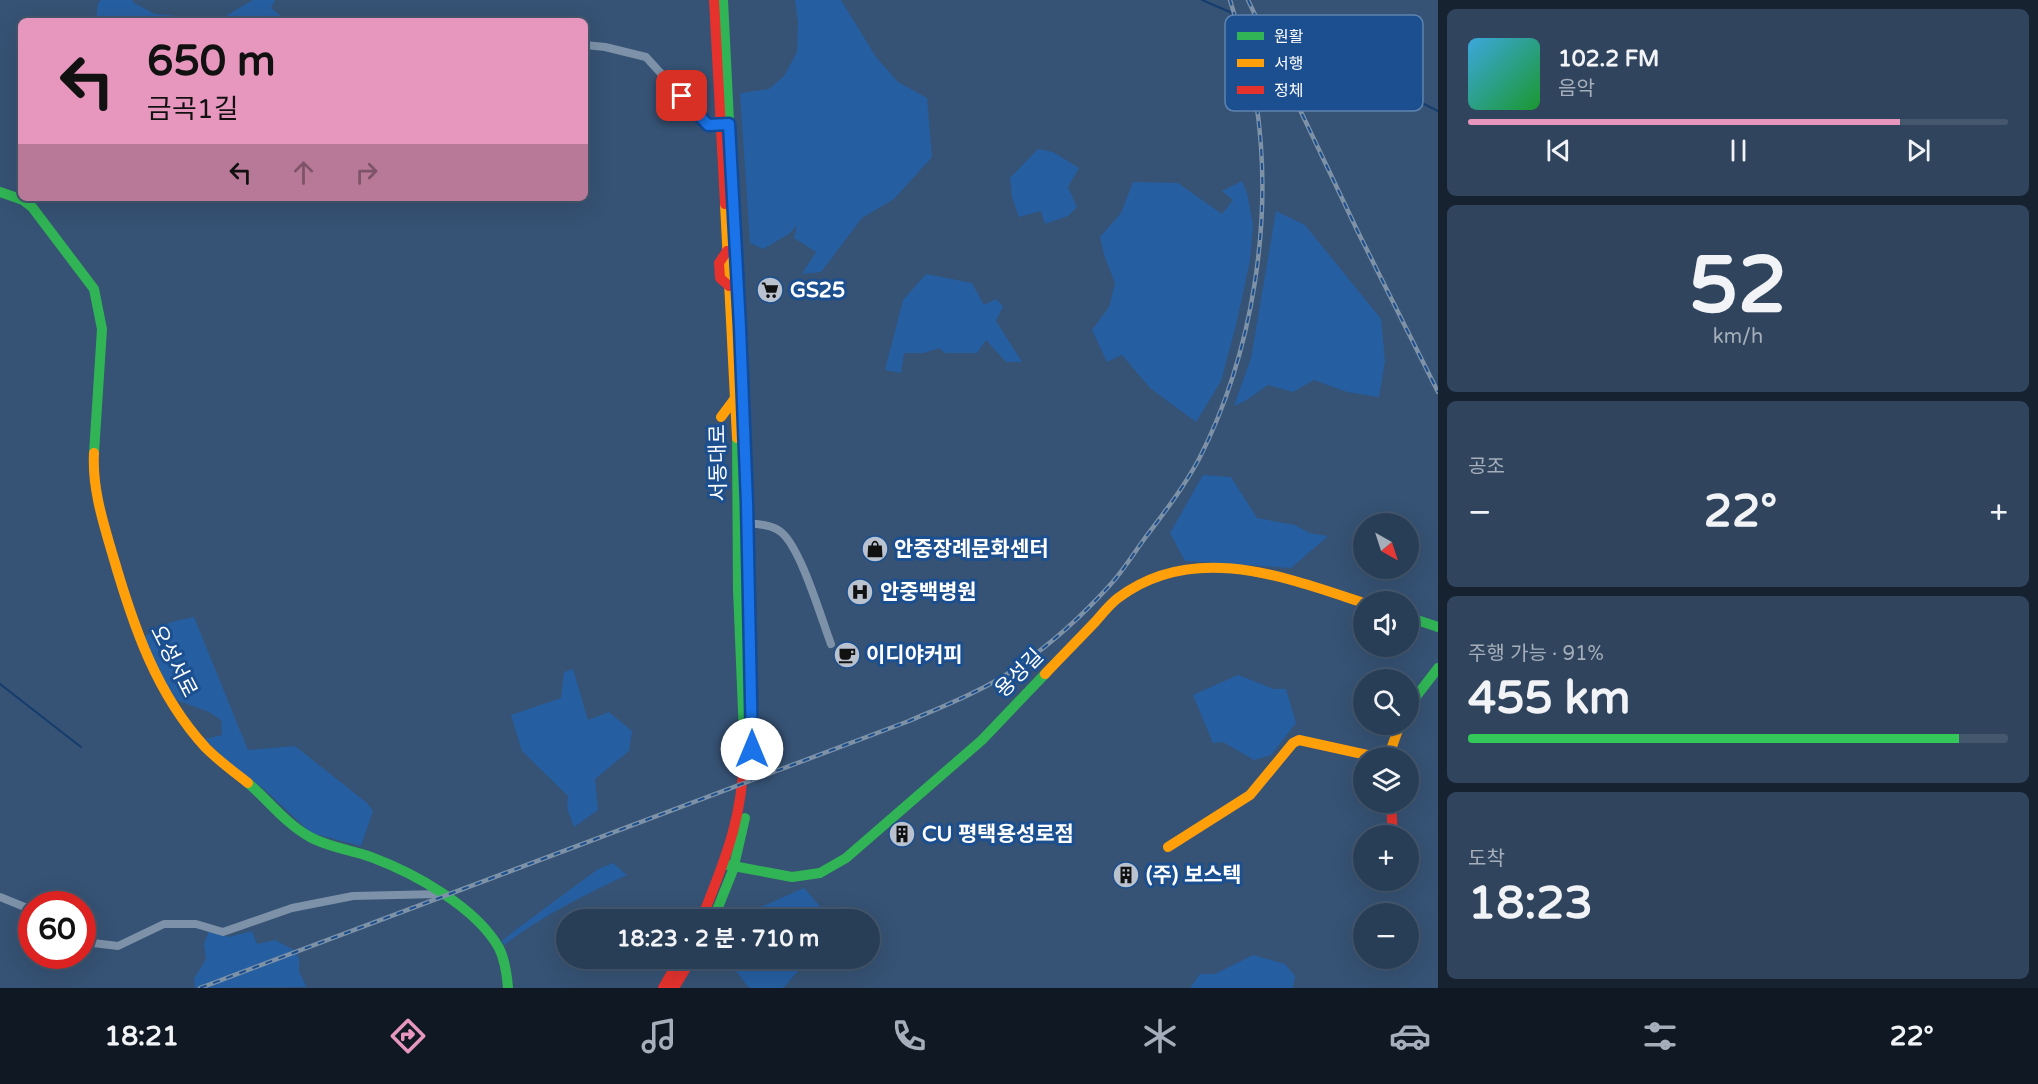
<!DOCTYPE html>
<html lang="ko">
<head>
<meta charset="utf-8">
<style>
	:root { --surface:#283e57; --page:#30455d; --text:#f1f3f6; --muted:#a5aeba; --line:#44576d; --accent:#e797bd }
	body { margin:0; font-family:"Varela Round","Noto Sans KR",sans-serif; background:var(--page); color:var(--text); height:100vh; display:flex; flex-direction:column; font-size:22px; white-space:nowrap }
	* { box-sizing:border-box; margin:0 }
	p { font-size:20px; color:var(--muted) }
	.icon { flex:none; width:33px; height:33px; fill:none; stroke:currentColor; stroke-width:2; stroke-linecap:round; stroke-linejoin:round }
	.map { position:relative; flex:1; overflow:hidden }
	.details { display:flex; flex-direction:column; gap:9px; padding:9px; background:#162230; width:600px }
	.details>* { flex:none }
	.guide { position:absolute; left:18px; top:18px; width:570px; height:183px; border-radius:9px; box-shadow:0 6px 24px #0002,0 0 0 2px var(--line); background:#e797bd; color:#111; overflow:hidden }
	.needle { width:39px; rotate:141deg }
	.controls { position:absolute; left:1353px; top:513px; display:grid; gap:12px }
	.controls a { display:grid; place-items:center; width:66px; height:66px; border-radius:50%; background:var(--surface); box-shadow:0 6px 24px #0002,0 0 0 2px var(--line); font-size:30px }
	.speed { position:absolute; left:18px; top:891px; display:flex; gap:12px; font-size:30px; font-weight:700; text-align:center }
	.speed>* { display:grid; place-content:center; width:78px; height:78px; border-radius:50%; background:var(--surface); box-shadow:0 6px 24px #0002,0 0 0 2px var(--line); line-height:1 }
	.speed .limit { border:9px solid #d22; background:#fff; color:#111 }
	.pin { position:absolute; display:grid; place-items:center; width:51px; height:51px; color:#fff; margin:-26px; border-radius:12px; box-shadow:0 3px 9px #0006 }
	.me { position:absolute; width:66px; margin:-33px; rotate:0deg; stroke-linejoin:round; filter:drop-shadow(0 0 4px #0008) }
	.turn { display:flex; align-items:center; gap:21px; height:126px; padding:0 30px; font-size:27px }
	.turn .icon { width:78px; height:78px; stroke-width:2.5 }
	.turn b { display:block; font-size:42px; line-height:51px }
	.lanes { display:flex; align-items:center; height:57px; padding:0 30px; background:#0003; justify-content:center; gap:30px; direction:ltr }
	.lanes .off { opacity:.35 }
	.big { font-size:45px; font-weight:700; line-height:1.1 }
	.details .tile { flex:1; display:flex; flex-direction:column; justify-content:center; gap:9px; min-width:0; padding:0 21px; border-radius:9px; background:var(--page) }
	.details .dial { align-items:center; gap:0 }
	.dial b { font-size:78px; line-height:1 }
	.song { display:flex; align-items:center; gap:18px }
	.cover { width:72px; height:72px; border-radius:9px; background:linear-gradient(135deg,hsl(200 70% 55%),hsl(130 70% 35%)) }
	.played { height:6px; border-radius:3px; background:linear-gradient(90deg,var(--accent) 80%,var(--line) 80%) }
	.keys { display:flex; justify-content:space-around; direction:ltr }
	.heat { display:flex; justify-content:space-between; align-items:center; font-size:33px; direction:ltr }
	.charge { height:9px; border-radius:4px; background:linear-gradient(90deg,#34c759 91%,var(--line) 0) }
	.trip { position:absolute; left:556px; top:909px; width:324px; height:60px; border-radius:30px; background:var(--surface); box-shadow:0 6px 24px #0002,0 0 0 2px var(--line); font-weight:700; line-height:60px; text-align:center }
	.dock { display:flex; height:96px; justify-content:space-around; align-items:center; background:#101923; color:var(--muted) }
	.dock .icon { width:42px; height:42px }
	.dock .active { color:var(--accent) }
	.dock b { font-size:27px; color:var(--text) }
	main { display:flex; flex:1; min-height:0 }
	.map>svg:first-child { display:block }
	.green { fill:#265fa1 }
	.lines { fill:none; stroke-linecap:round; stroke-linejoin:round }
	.stream { stroke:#153c6e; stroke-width:2 }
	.street { stroke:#7d92a8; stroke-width:8 }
	.fast { stroke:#30b455; stroke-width:10 }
	.slow { stroke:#ff9f0a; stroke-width:10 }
	.jam { stroke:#e5322d; stroke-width:10 }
	.rail-casing { stroke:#7e92a7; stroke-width:4.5 }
	.rail { stroke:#1b4f8f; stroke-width:2; stroke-dasharray:7; stroke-linecap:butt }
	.route-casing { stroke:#114b97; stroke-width:15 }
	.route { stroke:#1a73e8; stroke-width:10 }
	.labels { text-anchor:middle; stroke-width:6; stroke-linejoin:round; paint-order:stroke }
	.poi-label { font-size:21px; font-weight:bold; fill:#fff; stroke:#1b4f8f; text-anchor:start }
	.street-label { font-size:21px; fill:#fff; stroke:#1b4f8f }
	.key { fill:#1b4f8f; stroke:#5f84b1; stroke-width:1.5 }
	.key-label { font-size:16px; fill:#fff }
</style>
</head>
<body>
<main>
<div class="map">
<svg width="1438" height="988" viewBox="0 0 1438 988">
	<rect width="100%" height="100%" fill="#365274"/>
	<g class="green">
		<polygon points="101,0 132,0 134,3 155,14 188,17 184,21 96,21 98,3"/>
		<polygon points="253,0 275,0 271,8 287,21 217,21"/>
		<polygon points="795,0 841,0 876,57 898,82 927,98 932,157 894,199 862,218 821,272 802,274 816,252 794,238 797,225 789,234 763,249 750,243 740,93 769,89 784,76 797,52 798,23"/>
		<polygon points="1038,149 1053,152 1079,168 1068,187 1077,207 1068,216 1045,224 1041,211 1019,217 1012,197 1010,178"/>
		<polygon points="1242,181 1247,193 1253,225 1250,261 1236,325 1221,381 1196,422 1150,388 1122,355 1107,362 1092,330 1109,307 1115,283 1104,255 1100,237 1121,213 1133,182 1178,183 1222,214 1233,200 1222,191"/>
		<polygon points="1276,211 1305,225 1381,319 1385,361 1379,397 1347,392 1314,380 1293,392 1268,385 1245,401 1234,406 1251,358"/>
		<polygon points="926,274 972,283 984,305 996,299 1003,306 996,321 1022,362 1006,362 986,340 977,353 945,353 939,348 924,353 904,353 901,373 885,370 903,300"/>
		<polygon points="1203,475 1231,477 1257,518 1295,525 1309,533 1328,536 1291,568 1185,561 1170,533"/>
		<polygon points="194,617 248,750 295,746 367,803 373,811 361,846 311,833 264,789 228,762 205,739 222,735 221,720 209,712 174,699 142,638 171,622"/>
		<polygon points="573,669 588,720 609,712 632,731 629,751 595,779 598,810 574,827 567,808 568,796 522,751 511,715 561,698 564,672"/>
		<polygon points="1238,675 1274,689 1286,689 1296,723 1271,755 1254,760 1223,742 1213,743 1193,695"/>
		<path d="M613 863 627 875C584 895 542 916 504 945L502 941 514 931 598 869Z"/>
		<polygon points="804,888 831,919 738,919 761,907"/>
		<polygon points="209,931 229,937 252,931 257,944 275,940 294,950 299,958 299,972 307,987 195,988 194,979 206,959 204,944"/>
		<polygon points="1253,955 1285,964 1295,976 1293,988 1190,988 1200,974 1215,974"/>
		<polygon points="727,959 809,959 783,988 749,988"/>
	</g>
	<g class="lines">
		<g class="stream">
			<polyline points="1202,0 1310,46 1438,111"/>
			<polyline points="0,684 81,747"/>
		</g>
		<g class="street">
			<polyline points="585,45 605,47 646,57 708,125 724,125"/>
			<path d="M745 524C755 523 773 525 781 532 801 548 821 618 831 644"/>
			<polyline points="0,897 32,910"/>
			<polyline points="82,935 93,943 118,946 164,924 196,924 223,932 292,908 353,896 440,894"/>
		</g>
		<g class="fast">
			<polyline points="723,0 729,121"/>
			<polyline points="0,192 23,200 32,207 94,289 102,329 94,453"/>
			<polyline points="737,438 738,590 744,735"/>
			<polyline points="745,438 749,648"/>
			<polyline points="1408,617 1438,627"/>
			<polyline points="1408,707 1438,668"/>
			<path d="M248 783C269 801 286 824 310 837 328 847 351 850 371 857 414 873 476 907 499 948 505 960 507 975 508 988"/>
			<polyline points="728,865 792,877 820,873 846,858 982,740 1045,674"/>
			<polyline points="713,920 733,870 745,818"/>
		</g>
		<g class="slow">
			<polyline points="725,204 737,438"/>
			<polyline points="735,243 742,375"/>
			<polyline points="721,417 736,397"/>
			<path d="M94 453C92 488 103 522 113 556 133 625 156 694 206 748 219 761 234 772 248 783"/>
			<path d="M1045 674C1062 656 1079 639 1096 621 1103 613 1110 604 1118 598 1193 541 1285 577 1364 603"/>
			<polyline points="750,687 752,732"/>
			<polyline points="1388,758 1400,724"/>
			<polyline points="1168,847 1250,795 1293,743 1299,740 1381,758"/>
		</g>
		<g class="jam">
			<polyline points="714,0 725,204"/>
			<polyline points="727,251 719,263 720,278 729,286"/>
			<polyline points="1391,802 1393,836"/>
			<path d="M701 920C728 854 746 808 744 735"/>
			<polyline points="663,988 680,958"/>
			<polyline points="674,988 692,958"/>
		</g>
		<defs>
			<g id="rail">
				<polyline points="1248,0 1358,232 1438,392"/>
				<path d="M200 988 909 721C946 705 985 690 1019 666 1052 643 1083 615 1110 585 1123 571 1134 553 1145 538 1164 513 1184 487 1199 459 1253 353 1274 219 1256 101 1251 67 1240 33 1230 0"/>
			</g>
		</defs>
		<use href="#rail" class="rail-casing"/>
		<use href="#rail" class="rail"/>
	</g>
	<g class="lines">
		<defs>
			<polyline id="route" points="682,96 708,125 729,124 740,327 747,503 752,749"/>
		</defs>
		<use href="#route" class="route-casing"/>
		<use href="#route" class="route"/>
	</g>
	<defs>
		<symbol id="supermarket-disc" viewBox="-11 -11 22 22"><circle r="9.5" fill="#b9c2ce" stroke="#1b4f8f"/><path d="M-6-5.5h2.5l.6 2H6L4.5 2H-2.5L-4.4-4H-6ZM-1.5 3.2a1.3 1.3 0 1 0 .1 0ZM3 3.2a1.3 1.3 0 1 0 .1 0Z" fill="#111"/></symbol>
		<symbol id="shop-disc" viewBox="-11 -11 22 22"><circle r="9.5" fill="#b9c2ce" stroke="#1b4f8f"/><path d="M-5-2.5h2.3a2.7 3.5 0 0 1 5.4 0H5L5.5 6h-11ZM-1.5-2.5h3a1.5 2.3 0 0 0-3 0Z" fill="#111"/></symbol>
		<symbol id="hospital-disc" viewBox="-11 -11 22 22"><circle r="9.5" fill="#b9c2ce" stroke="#1b4f8f"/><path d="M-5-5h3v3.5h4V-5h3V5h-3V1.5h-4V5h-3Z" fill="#111"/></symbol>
		<symbol id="cafe-disc" viewBox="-11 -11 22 22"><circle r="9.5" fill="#b9c2ce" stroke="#1b4f8f"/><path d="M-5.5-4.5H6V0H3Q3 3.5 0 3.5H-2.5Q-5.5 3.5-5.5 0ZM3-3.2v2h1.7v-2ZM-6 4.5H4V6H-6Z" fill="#111"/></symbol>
		<symbol id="building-disc" viewBox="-11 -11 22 22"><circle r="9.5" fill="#b9c2ce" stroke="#1b4f8f"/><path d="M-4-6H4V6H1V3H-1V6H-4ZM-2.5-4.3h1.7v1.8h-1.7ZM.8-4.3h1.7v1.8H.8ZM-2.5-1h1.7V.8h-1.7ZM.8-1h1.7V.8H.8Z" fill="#111"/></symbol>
	</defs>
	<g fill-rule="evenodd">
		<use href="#supermarket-disc" x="755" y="275" width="30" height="30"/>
		<use href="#shop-disc" x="860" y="534" width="30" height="30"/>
		<use href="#hospital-disc" x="845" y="577" width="30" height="30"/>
		<use href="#cafe-disc" x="832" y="640" width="30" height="30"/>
		<use href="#building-disc" x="887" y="819" width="30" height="30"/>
		<use href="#building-disc" x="1111" y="860" width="30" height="30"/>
	</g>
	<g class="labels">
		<g class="poi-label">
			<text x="790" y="297">GS25</text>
			<text x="894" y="556">안중장례문화센터</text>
			<text x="880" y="599">안중백병원</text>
			<text x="866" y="662">이디야커피</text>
			<text x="922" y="841">CU 평택용성로점</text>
			<text x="1146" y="882">(주) 보스텍</text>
		</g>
		<g class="street-label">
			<text transform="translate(718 463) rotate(-91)" y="7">서동대로</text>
			<text transform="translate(174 661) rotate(63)" y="7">오성서로</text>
			<text transform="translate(1019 673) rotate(-45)" y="7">용성길</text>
		</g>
	</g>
	<rect x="1225" y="15" width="198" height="96" rx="9" class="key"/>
	<rect x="1237" y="32" width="27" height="8" fill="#30b455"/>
	<rect x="1237" y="59" width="27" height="8" fill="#ff9f0a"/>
	<rect x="1237" y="86" width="27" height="8" fill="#e5322d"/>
	<g class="key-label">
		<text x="1274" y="42">원활</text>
		<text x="1274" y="69">서행</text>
		<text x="1274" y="96">정체</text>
	</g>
</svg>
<div class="controls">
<a><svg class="needle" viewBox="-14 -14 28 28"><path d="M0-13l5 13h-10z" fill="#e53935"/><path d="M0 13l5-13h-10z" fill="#a5aeba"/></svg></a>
<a><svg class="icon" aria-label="sound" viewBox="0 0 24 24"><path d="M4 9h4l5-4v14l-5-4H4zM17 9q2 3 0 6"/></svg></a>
<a><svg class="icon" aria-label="search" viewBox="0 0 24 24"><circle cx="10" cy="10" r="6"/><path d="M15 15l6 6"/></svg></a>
<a><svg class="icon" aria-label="layers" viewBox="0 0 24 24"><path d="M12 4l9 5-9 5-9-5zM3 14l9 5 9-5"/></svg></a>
<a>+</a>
<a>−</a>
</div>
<div class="speed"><div class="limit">60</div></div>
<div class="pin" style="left:682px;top:96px;background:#d93025"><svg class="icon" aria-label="arrive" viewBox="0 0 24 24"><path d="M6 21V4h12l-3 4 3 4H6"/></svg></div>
<svg class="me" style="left:752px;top:749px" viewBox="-20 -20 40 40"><circle r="19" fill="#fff"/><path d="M0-13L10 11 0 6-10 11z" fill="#1a73e8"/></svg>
<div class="trip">18:23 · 2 분 · 710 m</div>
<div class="guide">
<div class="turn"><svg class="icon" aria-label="left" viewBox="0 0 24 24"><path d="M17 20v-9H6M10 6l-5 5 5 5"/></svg><div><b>650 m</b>금곡1길</div></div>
<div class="lanes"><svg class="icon" aria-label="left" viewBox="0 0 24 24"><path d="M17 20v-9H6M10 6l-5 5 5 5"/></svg><svg class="icon off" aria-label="ahead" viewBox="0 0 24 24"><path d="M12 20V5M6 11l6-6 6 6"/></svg><svg class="icon off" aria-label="right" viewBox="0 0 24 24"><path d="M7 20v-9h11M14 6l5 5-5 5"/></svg></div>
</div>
</div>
<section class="details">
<div class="tile">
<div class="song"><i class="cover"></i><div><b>102.2 FM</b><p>음악</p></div></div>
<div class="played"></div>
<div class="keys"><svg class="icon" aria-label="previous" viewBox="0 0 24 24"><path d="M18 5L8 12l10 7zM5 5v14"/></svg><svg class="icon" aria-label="pause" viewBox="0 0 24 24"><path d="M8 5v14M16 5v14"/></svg><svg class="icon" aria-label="next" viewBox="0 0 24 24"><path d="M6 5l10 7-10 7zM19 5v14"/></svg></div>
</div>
<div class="tile dial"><b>52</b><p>km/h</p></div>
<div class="tile"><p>공조</p>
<div class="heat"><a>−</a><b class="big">22°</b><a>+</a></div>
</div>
<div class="tile"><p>주행 가능 · 91%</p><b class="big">455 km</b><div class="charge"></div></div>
<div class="tile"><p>도착</p><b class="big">18:23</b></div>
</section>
</main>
<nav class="dock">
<b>18:21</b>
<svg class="icon active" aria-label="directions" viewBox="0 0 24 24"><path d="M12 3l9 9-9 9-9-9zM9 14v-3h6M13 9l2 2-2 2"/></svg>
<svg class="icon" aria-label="music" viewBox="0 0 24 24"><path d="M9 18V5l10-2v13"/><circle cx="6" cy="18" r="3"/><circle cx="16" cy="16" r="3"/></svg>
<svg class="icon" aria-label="phone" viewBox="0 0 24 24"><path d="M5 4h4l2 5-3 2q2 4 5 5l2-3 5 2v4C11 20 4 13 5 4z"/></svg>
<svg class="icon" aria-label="climate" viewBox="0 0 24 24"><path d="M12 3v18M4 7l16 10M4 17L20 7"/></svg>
<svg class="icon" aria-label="car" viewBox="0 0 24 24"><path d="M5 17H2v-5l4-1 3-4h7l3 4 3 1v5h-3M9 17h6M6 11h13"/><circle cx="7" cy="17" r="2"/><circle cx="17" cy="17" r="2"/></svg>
<svg class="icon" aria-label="filters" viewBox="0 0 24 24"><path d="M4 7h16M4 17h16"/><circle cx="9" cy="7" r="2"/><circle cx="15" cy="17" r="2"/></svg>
<b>22°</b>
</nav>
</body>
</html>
